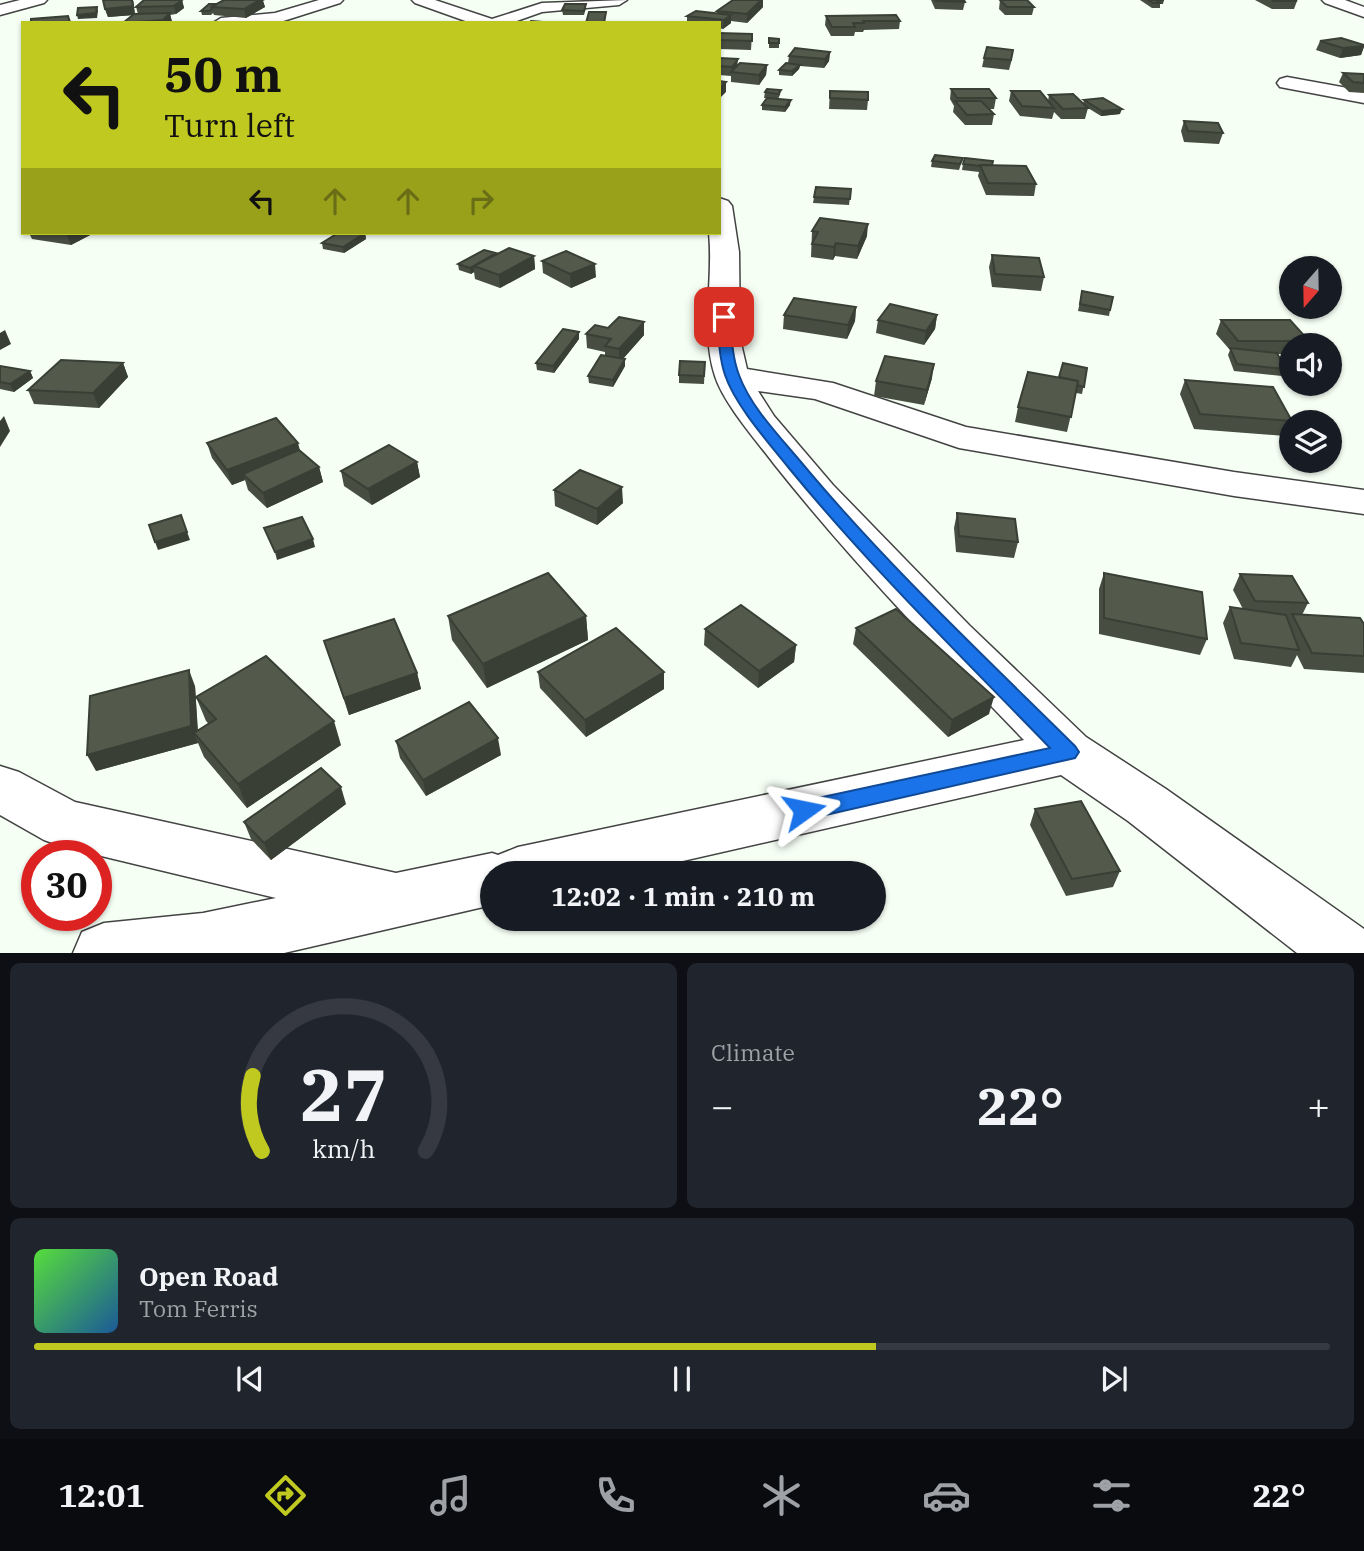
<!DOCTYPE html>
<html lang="en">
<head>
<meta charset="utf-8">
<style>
	:root { --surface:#171b24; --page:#20242c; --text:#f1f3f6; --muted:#9ea1a6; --line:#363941; --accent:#c0c920 }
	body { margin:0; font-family:"IBM Plex Serif",serif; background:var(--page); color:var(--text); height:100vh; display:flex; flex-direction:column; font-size:26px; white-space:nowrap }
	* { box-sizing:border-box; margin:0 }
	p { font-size:23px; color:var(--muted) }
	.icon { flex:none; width:38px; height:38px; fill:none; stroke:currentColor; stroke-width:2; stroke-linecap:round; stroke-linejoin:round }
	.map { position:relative; height:953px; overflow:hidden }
	.drawer { display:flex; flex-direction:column; gap:10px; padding:10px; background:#0d0f14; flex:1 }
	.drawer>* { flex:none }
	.top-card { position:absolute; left:21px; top:21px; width:700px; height:214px; border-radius:0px; box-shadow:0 2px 5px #0004; background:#c0c920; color:#111; overflow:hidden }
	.needle { width:46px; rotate:200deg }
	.fabs { position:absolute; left:1279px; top:256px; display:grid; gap:14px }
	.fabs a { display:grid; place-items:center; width:63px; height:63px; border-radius:50%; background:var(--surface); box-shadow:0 2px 5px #0004; font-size:35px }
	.speed { position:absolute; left:21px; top:840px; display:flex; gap:14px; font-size:35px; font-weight:700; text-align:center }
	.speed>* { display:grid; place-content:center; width:91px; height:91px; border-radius:50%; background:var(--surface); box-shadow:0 2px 5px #0004; line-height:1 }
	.speed .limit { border:10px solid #d22; background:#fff; color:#111 }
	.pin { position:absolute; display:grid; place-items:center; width:60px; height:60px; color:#fff; margin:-30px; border-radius:14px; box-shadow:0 4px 10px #0006 }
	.me { position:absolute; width:77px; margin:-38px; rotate:78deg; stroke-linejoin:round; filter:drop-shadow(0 0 5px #0008) }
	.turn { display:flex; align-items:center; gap:24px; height:147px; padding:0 28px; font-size:32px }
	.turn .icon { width:91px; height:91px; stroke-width:2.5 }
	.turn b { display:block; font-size:49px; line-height:60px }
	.lanes { display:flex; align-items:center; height:66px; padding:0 28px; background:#0003; justify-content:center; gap:35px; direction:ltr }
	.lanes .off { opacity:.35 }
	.big { font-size:52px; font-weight:700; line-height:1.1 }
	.drawer .card { flex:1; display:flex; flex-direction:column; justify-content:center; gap:10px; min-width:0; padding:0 24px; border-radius:10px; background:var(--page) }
	.drawer .dial { align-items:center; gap:0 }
	.dial svg { height:182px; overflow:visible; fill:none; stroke:var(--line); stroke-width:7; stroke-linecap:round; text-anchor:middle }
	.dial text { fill:var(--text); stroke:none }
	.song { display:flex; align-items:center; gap:21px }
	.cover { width:84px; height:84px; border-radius:10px; background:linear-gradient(135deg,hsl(110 70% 55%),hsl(210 70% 35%)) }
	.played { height:7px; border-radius:4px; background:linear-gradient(90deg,var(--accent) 65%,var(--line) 65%) }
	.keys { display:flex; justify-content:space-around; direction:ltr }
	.heat { display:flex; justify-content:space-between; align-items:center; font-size:38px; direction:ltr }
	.drawer .tiles { flex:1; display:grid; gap:10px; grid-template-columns:1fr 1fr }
	.card:last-child { grid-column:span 2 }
	.trip { position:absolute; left:480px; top:861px; width:406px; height:70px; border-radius:35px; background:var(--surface); box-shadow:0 2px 5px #0004; font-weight:700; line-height:70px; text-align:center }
	.menu { display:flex; height:112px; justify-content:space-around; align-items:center; background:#090b0e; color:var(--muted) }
	.menu .icon { width:49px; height:49px }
	.menu .on { color:var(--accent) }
	.menu b { font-size:32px; color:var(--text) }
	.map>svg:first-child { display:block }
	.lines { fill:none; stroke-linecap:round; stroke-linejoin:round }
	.minor-casing { stroke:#434343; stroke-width:3 }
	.minor { fill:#fff; fill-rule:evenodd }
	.wall { fill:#474d41 }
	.shaded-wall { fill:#3a3f35 }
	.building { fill:#535a4c; stroke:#3a3f35; stroke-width:2 }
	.route { fill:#1a73e8; stroke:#114b97; stroke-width:2 }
</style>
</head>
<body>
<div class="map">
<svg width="1364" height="953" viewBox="0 0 1364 953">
	<rect width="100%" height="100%" fill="#f5fff4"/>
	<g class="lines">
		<defs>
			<g id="minor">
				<polygon points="20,0 47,0 44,3 0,15 0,5"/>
				<polygon points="319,0 343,0 340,3 277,23 213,23 221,18 275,13"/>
				<polygon points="412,0 435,0 492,19 542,3 627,0 619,5 542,12 511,23 471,23 415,3"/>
				<polygon points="1322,0 1345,0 1364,7 1364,17 1325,3"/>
				<polygon points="1287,77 1364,91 1364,103 1280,87 1277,83 1280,79"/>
				<path d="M719 198 728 201 732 206 739 252 740 339 747 369 833 383 966 427 1234 472 1364 490V514L1234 496 959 448 815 399 758 391 774 416 833 485 969 625 1086 737 1166 789 1364 929V953H1297L1128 821 1061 775 630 873H492V905L284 953H73L82 932 104 923 203 913 276 898 64 847 44 840 0 815V766L19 772 75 802 396 873 492 853 498 855 518 847 1024 740C938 651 851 561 774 464 756 440 724 404 715 376 700 330 714 280 709 233H719Z"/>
			</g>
		</defs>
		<use href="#minor" class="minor-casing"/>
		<use href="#minor" class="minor"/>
	</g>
	<g class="wall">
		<polygon points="133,0 135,14 138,14 136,7 182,0 184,8 176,14 170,15 172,22 132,15 108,17 105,9"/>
		<polygon points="931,0 964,0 965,2 963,10 935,9"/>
		<polygon points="1000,0 1034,7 1032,15 1005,15 999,9"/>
		<polygon points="1140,0 1164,0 1163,4 1160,4 1160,8 1152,8"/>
		<polygon points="1255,0 1295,0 1297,1 1294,9 1272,9"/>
		<polygon points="263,1 265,7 246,18 214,15 213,13 211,15 202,15 201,11 217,4"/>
		<polygon points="763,7 747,23 731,21 731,23 723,29 719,28 719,23 687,23 687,16 717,13 717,11"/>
		<polygon points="586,8 584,15 563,15 562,10"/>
		<polygon points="826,16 900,21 899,29 864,30 863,32 855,32 854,36 831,36 825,25"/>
		<polygon points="719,33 752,34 751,50 719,49"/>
		<polygon points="769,38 779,39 779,48 769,48"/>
		<polygon points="1320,41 1364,45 1364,47 1361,55 1340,58 1316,50"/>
		<polygon points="830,52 829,61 824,68 800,66 799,69 792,76 779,75 779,70 788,63 789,56"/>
		<polygon points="719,58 737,66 767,65 766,75 759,85 731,82 731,76 719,75"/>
		<polygon points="984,58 1012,59 1009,70 982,67"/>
		<polygon points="1343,73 1364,74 1364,93 1349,92 1339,82"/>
		<polygon points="951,89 996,98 994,109 989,109 994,114 992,125 965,125 953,112 954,106 950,99"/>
		<polygon points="781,90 780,95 778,99 790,105 785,112 762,110 762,105 767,98 764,98 765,92"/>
		<polygon points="830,91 868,100 867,110 829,109"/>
		<polygon points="1011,91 1048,101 1049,95 1083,104 1084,100 1120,114 1101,116 1088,108 1085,119 1061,119 1054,112 1052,119 1020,116 1009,101"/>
		<polygon points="1184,121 1223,133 1219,144 1184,142 1181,131"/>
		<polygon points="963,158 959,170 931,167 932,161"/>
		<polygon points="963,164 992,165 1036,184 1034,196 986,195 978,176 979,172 962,170"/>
		<polygon points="816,187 851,189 849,205 813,203"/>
		<polygon points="812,231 867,236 857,259 835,256 833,260 811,257"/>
		<polygon points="29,233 94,233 71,245 32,239"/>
		<polygon points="365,233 366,239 344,253 323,249 322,243"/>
		<polygon points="496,253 496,255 534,256 535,269 500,288 475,279 474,272 471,274 459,270 458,264"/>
		<polygon points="992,255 1044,277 1041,291 992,287 989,267"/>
		<polygon points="542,261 596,277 571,288 543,273"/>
		<polygon points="1082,291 1110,310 1109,316 1078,311"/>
		<polygon points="856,307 855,321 847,339 783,329 784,315"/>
		<polygon points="937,315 935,329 924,345 876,333 878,320"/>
		<polygon points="1221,320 1309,341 1307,345 1292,345 1292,354 1278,354 1285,369 1282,376 1234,371 1228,355 1230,350 1216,334"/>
		<polygon points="644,322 644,335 623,359 625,359 625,366 613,387 589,383 588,376 605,356 605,352 587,348 586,334 608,328"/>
		<polygon points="579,339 554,373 537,370 536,363"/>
		<polygon points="705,362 704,384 679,383 679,375"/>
		<polygon points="123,363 128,377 99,408 34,404 28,390"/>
		<polygon points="0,366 30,371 33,378 14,392 0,389"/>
		<polygon points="1087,368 1082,394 1076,393 1067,432 1015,422 1018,407 1059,377"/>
		<polygon points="932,378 924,405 874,396 876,381"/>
		<polygon points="1185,380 1292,421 1285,436 1194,429 1180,394"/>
		<polygon points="207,443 301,451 319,467 323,482 267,508 248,490 245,480 232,485 212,458"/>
		<polygon points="417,462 420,477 372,505 344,486 341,471"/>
		<polygon points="554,490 623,503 597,525 555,506"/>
		<polygon points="957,513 1018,542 1014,558 956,552 954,528"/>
		<polygon points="1104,573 1207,639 1200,655 1099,634 1099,589"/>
		<polygon points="1240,574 1308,603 1302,615 1364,624 1364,673 1304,669 1297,655 1291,667 1234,659 1223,623 1230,607 1243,609 1233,590"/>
		<polygon points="448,616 586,616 588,640 487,688 452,640"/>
		<polygon points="856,628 989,714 948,737 853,644"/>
		<polygon points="705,629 796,645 794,662 758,688 704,645"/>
		<polygon points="324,641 417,673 421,689 349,715"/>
		<polygon points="538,672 664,672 664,689 586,737 540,688"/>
		<polygon points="195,686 198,731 209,724 206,721 196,697 341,745 247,808 204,757 198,743 96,771"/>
		<polygon points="396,741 501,755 426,796 400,758"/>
		<polygon points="346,804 271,860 251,839 244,822"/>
		<polygon points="1035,809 1120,871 1113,887 1066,896 1030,825"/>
	</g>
	<g class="shaded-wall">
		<polygon points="133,0 135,15 108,17 105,9"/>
		<polygon points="182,0 184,8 176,14 174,6"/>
		<polygon points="259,0 265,0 263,1 265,7 246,18 244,9"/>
		<polygon points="761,0 763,0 763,7 747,23 747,14"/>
		<polygon points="97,7 98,11 97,18 78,19 77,15"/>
		<polygon points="170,13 172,22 171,23 123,23"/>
		<polygon points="731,15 731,23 723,29 724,20"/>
		<polygon points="1364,46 1361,55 1340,58 1343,48"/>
		<polygon points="830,52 829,61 824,68 825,59"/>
		<polygon points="738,59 737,69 732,72 732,67"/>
		<polygon points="767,65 766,75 759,85 759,75"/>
		<polygon points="800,65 799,69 792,76 792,71"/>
		<polygon points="726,82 726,92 719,99 719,89"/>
		<polygon points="791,100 790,105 785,112 785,107"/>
		<polygon points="1122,109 1120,114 1101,116 1102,111"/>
		<polygon points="868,224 867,236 857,259 858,246"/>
		<polygon points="66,233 94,233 71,245"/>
		<polygon points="365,233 366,239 344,253 343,247"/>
		<polygon points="836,243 835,256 833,260 834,247"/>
		<polygon points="496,253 497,260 474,266 474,272 471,274 470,268"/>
		<polygon points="534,256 535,269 500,288 499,275"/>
		<polygon points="595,264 596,277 571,288 570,274"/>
		<polygon points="856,307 855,321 847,339 848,325"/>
		<polygon points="937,315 935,329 924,345 926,331"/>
		<polygon points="644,322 644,335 619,363 619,349"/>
		<polygon points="5,330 11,344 0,350 0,333"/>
		<polygon points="579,332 579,339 554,373 553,366"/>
		<polygon points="625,359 625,366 613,387 613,380"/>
		<polygon points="123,363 128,377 99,408 93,393"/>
		<polygon points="934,364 932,378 924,405 927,390"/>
		<polygon points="30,371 33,378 14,392 10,384"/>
		<polygon points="4,416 10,431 0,447 0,421"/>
		<polygon points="298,443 302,458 243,474 245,480 232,485 227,470"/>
		<polygon points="417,462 420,477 372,505 368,489"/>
		<polygon points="319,467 323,482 267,508 263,493"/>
		<polygon points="622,487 623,503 597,525 597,509"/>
		<polygon points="181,515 190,540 158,550 155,542"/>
		<polygon points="313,539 315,547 277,560 275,552"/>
		<polygon points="586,616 588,640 487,688 483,664"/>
		<polygon points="796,645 794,662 758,688 759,671"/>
		<polygon points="189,670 195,686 198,738 194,733 198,743 96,771 87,755"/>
		<polygon points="664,672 664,689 586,737 585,720"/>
		<polygon points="417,673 421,689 349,715 344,698"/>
		<polygon points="994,697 989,714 948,737 952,720"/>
		<polygon points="334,721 341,745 247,808 238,784"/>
		<polygon points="498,738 501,755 426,796 423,780"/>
		<polygon points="341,787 346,804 271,860 264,843"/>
	</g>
	<g class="building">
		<polygon points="103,0 132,0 133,6 105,9"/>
		<polygon points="144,0 182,0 174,6 136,7"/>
		<polygon points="224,0 260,0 244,9 211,7"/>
		<polygon points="733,0 761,0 747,14 717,11"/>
		<polygon points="935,0 964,0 965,2 936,1"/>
		<polygon points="1000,0 1027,0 1034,7 1007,7"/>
		<polygon points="1148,0 1164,0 1155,0 1161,3 1153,3"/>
		<polygon points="1272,0 1295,0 1297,1 1274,1"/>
		<polygon points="209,4 217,4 211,7 212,9 209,11 201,11"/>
		<polygon points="565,4 586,4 584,11 562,10"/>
		<polygon points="97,7 96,13 77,15 78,8"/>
		<polygon points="696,11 731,15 724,20 687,16"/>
		<polygon points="589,12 606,12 604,23 586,23"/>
		<polygon points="170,13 163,20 123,23 134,14"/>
		<polygon points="896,15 900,21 863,21 864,23 853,23 855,27 832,27 826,16"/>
		<polygon points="68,16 70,22 31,23 31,19"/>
		<polygon points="531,21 555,23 529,23"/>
		<polygon points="719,33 752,34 752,41 719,40"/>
		<polygon points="769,38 779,39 779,43 769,43"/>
		<polygon points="1341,38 1364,45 1364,46 1343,48 1320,41"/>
		<polygon points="987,47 1013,50 1011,60 984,58"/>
		<polygon points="795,48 830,52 825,59 789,56"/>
		<polygon points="719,58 738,59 732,67 719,66"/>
		<polygon points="740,63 767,65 759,75 731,72"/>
		<polygon points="786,63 800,65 792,71 779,70"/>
		<polygon points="1343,73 1364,74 1364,83 1353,82"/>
		<polygon points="719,81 726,82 719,89"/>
		<polygon points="767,89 781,90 778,94 765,92"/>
		<polygon points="951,89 989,89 996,98 957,98"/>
		<polygon points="830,91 868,92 868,100 830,98"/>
		<polygon points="1011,91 1040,91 1054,108 1022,106"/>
		<polygon points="1073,94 1088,108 1063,109 1049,95"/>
		<polygon points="767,98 791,100 785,107 762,105"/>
		<polygon points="1103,98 1122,109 1102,111 1084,100"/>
		<polygon points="955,101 981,101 994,114 967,115"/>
		<polygon points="1184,121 1218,123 1223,133 1188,131"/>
		<polygon points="935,155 963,158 960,164 932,161"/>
		<polygon points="965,158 993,161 992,165 980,165 980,166 963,164"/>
		<polygon points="980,165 1026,166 1036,184 988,183"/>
		<polygon points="816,187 851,189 850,199 814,197"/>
		<polygon points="820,218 868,224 858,246 836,243 834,247 812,244 818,232 812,231"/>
		<polygon points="338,233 365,233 343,247 322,243"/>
		<polygon points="509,248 534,256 499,275 474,266"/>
		<polygon points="484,250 496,253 470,268 458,264"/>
		<polygon points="566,251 595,264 570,274 542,261"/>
		<polygon points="992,255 1039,258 1044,277 995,274"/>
		<polygon points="1082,291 1113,297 1110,310 1080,304"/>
		<polygon points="794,298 856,307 848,325 784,315"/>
		<polygon points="890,304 937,315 926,331 878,320"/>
		<polygon points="619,317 644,322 619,349 605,346 611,339 586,334 595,325 608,328"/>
		<polygon points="1221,320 1290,320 1309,341 1238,341"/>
		<polygon points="563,329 579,332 553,366 536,363"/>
		<polygon points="1230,348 1277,353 1285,369 1237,364"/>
		<polygon points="601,355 625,359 613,380 588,376"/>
		<polygon points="885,356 934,364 927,390 876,381"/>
		<polygon points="61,360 123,363 93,393 28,390"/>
		<polygon points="680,361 705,362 704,376 679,375"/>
		<polygon points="1063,363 1087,368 1084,387 1077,385 1078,381 1059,377"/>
		<polygon points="0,366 30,371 10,384 0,382"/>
		<polygon points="1028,372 1078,381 1071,417 1018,407"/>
		<polygon points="1185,380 1273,387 1292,421 1200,414"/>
		<polygon points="276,418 298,443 227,470 207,443"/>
		<polygon points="389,445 417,462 368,489 341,471"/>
		<polygon points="299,450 319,467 263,493 243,474"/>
		<polygon points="580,470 622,487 597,509 554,490"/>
		<polygon points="957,513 1015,519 1018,542 959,536"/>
		<polygon points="181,515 187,532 155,542 149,525"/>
		<polygon points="302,517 313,539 275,552 264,528"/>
		<polygon points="548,573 586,616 483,664 448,616"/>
		<polygon points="1104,573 1202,592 1207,639 1104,618"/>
		<polygon points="1240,574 1292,576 1308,603 1255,601"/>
		<polygon points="741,605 796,645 759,671 705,629"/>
		<polygon points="1230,607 1286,615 1299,650 1241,643"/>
		<polygon points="896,609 994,697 952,720 856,628"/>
		<polygon points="1292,614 1360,618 1364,624 1364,656 1312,653"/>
		<polygon points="394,619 417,673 344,698 324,641"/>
		<polygon points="616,628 664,672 585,720 538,672"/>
		<polygon points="266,656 334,721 238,784 194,733 216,719 196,697"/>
		<polygon points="189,670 191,726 87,755 90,696"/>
		<polygon points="469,702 498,738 423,780 396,741"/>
		<polygon points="321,768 341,787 264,843 244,822"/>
		<polygon points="1081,801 1120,871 1072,879 1035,809"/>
	</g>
	<path class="route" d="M724 314 731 317C731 337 732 357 739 375 750 406 780 437 801 462 885 563 982 654 1075 746L1079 752 1075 758 804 820 796 817 793 810 796 803 804 801 1050 748C961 656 869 566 788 467 768 442 735 405 725 375 719 357 718 337 718 317Z"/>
</svg>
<div class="fabs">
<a><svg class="needle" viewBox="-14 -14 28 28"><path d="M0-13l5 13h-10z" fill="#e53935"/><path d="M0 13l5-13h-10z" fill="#9ea1a6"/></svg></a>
<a><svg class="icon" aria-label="sound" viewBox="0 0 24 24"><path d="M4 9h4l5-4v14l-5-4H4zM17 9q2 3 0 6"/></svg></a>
<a><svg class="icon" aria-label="layers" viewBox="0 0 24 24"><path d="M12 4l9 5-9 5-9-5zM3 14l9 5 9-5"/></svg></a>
</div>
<div class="speed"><div class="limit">30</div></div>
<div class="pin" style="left:724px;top:317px;background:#d93025"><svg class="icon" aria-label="arrive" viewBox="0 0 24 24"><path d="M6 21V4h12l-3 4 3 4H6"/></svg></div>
<svg class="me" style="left:804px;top:810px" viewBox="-20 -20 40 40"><path d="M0-17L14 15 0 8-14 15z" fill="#1a73e8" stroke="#fff" stroke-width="4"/></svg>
<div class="trip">12:02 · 1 min · 210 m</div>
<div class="top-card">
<div class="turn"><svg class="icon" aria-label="left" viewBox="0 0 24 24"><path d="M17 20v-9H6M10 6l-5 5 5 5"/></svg><div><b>50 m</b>Turn left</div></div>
<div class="lanes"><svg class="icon" aria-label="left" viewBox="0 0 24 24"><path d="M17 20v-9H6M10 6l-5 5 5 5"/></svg><svg class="icon off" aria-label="ahead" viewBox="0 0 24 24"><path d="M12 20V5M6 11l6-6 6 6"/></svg><svg class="icon off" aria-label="ahead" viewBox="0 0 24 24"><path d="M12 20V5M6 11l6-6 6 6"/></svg><svg class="icon off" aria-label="right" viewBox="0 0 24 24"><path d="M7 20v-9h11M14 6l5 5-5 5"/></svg></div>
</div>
</div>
<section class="drawer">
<div class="tiles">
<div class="card dial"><svg viewBox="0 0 100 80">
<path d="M14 69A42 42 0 1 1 86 69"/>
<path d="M14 69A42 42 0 0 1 10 36" stroke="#c0c920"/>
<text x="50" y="56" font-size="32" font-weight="700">27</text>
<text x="50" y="72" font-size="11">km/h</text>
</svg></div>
<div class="card"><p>Climate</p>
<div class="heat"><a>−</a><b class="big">22°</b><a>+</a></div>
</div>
<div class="card">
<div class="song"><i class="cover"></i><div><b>Open Road</b><p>Tom Ferris</p></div></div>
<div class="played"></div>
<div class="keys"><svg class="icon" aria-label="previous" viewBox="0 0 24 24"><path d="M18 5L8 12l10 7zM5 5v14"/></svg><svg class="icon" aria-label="pause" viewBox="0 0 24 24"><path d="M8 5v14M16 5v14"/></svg><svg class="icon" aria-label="next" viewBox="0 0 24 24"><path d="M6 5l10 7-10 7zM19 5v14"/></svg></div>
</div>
</div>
</section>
<nav class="menu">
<b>12:01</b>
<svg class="icon on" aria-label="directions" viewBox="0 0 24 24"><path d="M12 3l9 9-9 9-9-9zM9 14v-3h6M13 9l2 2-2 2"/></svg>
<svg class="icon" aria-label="music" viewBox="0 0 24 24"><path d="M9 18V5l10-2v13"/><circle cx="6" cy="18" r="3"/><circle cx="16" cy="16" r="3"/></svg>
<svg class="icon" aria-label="phone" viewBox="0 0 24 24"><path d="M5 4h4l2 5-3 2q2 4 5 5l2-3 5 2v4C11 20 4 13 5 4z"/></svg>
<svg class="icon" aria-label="climate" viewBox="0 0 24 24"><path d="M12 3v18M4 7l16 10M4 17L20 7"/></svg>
<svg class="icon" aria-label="car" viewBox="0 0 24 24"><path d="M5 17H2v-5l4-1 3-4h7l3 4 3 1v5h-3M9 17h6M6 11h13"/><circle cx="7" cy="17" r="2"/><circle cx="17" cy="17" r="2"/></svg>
<svg class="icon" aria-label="filters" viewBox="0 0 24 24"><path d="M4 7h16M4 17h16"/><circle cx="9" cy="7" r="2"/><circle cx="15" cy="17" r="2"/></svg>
<b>22°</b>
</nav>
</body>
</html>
